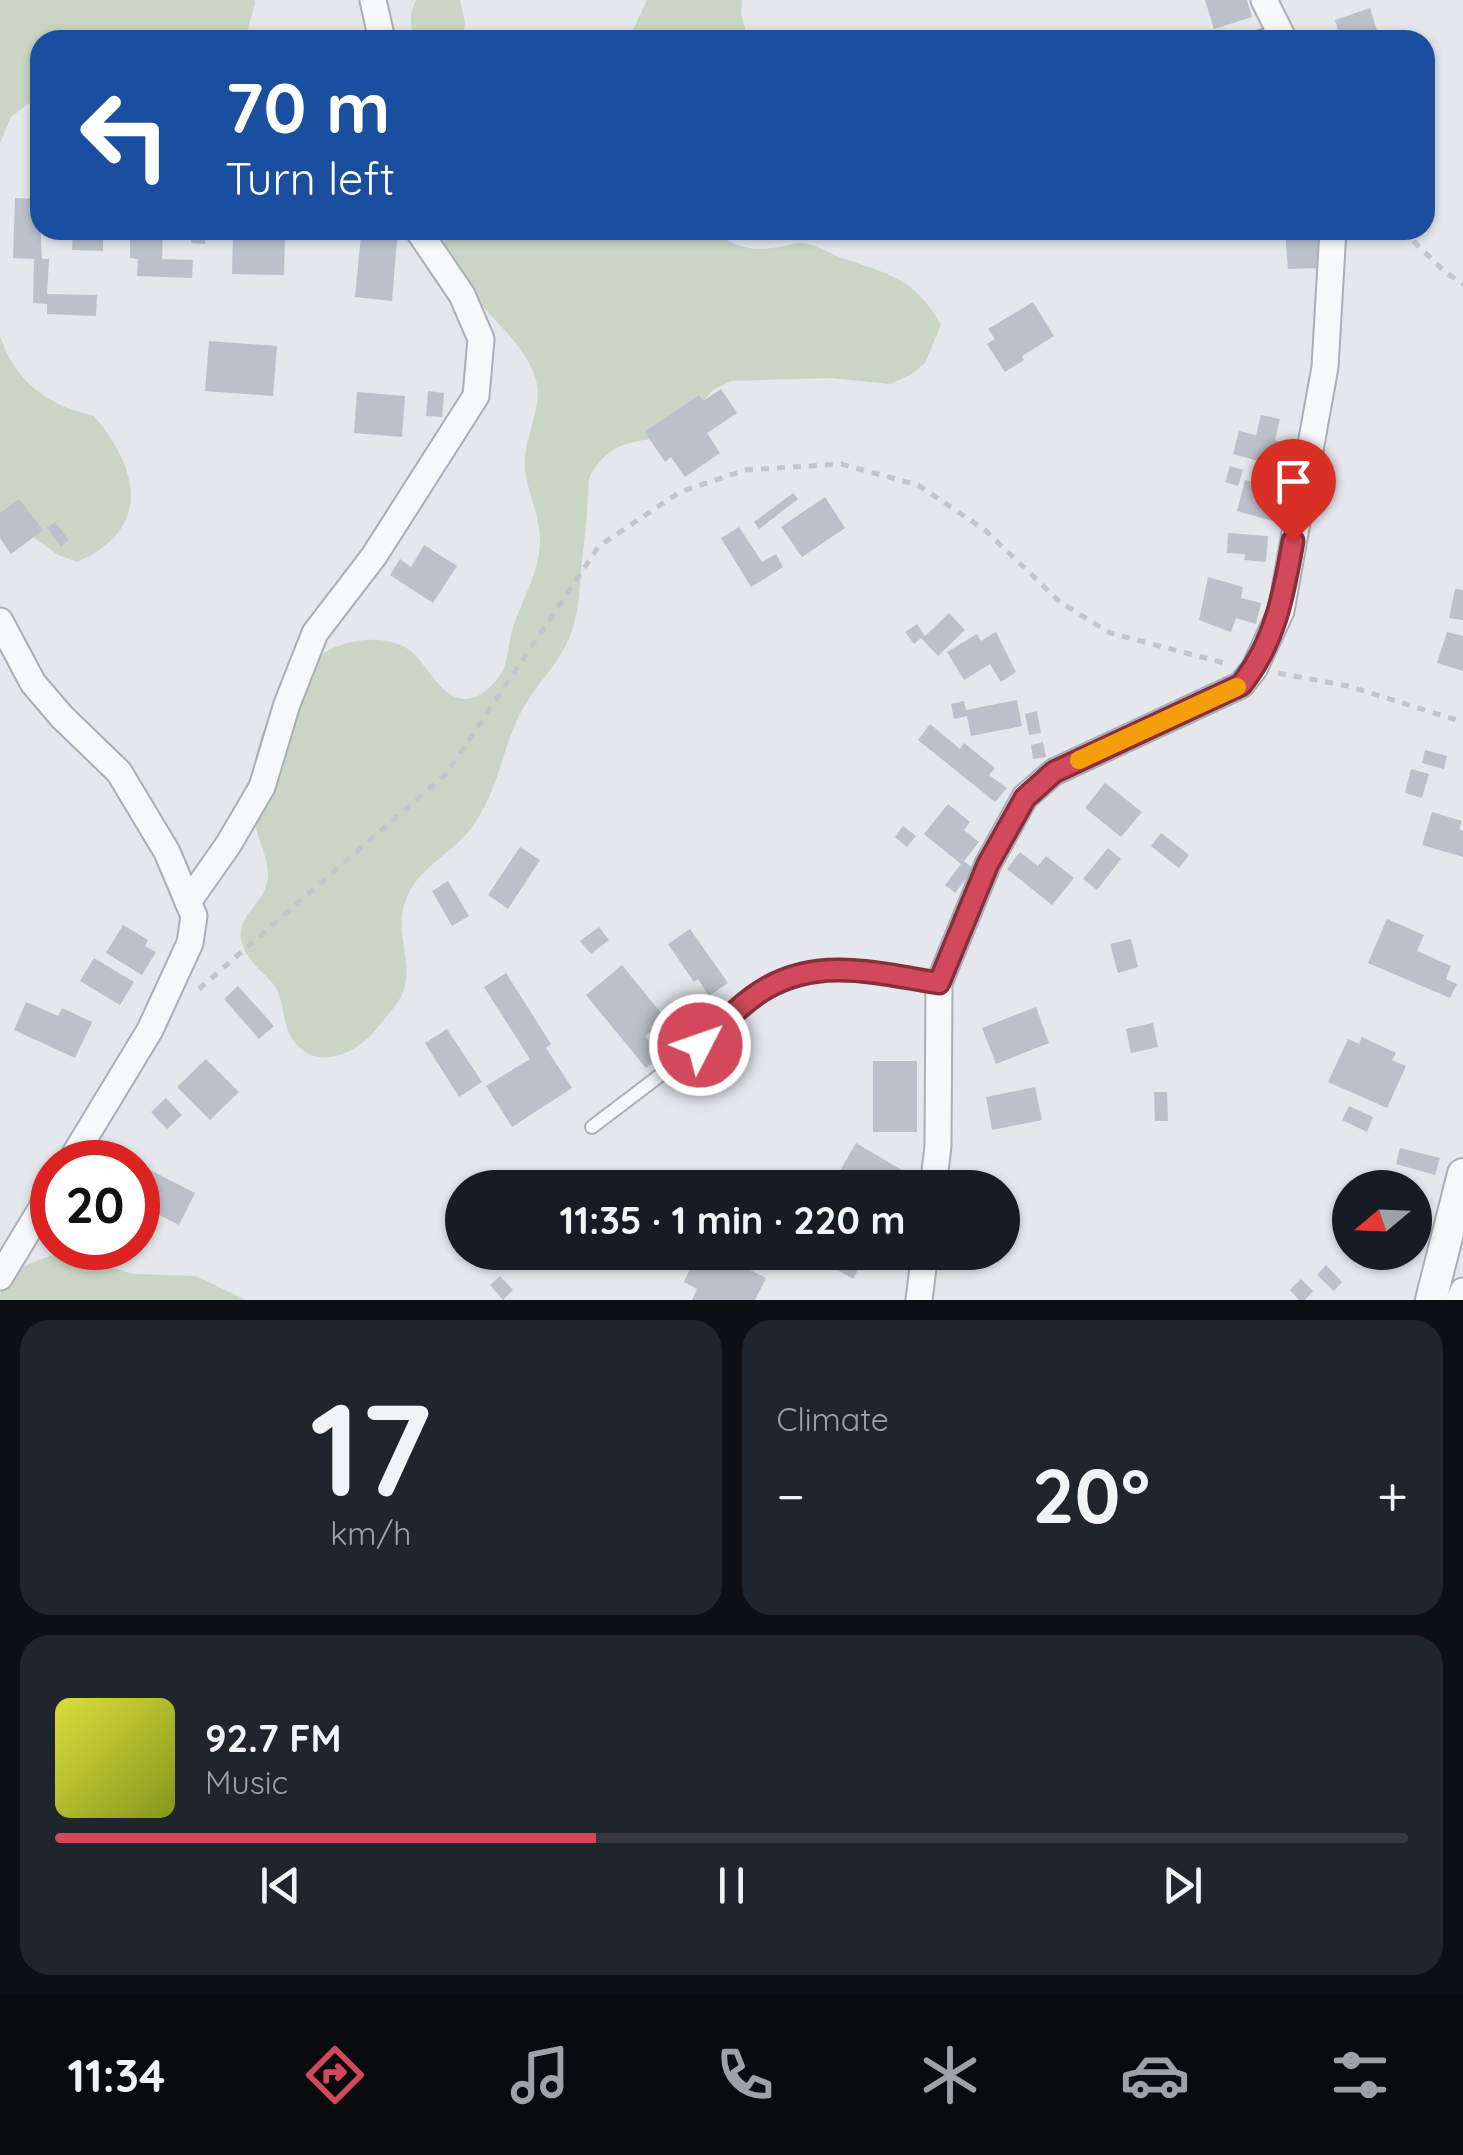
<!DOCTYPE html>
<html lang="en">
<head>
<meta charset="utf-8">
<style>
	:root { --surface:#171b24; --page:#20242c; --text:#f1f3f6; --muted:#9ea1a6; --line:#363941; --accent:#d1495b }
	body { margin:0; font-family:Quicksand,sans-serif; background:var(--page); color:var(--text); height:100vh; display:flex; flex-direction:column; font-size:38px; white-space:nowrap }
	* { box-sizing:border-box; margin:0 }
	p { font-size:32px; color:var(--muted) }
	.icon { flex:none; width:55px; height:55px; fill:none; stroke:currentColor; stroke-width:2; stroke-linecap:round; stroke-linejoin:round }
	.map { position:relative; height:1300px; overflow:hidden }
	.details { display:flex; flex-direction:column; gap:20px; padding:20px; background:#0d0f14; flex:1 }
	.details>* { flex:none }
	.guide { position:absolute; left:30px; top:30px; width:1405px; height:210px; border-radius:30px; box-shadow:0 2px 8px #0004; background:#1a4fa0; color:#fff; overflow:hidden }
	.needle { width:65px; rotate:251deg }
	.controls { position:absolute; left:1332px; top:1170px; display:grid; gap:20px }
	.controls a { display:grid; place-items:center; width:100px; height:100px; border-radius:50%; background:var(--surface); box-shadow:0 2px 8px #0004; font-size:50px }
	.speed { position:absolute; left:30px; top:1140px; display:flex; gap:20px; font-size:50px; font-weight:700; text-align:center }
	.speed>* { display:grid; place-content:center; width:130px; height:130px; border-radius:50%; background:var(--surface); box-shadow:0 2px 8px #0004; line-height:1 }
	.speed .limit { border:15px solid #d22; background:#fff; color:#111 }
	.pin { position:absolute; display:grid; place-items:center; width:85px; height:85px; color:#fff; margin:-102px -42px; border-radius:50% 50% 50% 0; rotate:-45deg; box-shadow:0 0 10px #0007 }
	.pin .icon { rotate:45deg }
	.me { position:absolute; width:110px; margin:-55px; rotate:49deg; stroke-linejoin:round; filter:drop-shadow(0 0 8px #0008) }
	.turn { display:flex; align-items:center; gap:35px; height:210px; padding:0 30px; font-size:45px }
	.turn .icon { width:130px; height:130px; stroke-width:2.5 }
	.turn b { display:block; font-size:70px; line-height:85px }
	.big { font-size:75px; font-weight:700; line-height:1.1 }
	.details .card { flex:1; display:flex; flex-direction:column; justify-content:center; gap:15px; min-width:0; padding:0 35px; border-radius:30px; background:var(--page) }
	.details .dial { align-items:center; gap:0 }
	.dial b { font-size:130px; line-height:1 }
	.song { display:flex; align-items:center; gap:30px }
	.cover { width:120px; height:120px; border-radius:15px; background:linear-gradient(135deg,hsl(60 70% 55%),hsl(70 70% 35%)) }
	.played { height:10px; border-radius:5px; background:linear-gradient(90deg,var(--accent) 40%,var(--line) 40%) }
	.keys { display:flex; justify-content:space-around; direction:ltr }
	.heat { display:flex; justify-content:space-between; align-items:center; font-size:55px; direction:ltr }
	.details .tiles { flex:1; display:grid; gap:20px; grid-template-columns:1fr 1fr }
	.card:last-child { grid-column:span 2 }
	.trip { position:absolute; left:445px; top:1170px; width:575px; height:100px; border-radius:50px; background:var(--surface); box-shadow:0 2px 8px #0004; font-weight:700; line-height:100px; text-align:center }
	.tabs { display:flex; height:160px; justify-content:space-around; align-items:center; background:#090b0e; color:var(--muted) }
	.tabs .icon { width:70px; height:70px }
	.tabs .active { color:var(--accent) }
	.tabs b { font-size:45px; color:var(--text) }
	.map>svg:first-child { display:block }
	.green { fill:#c9d6c5 }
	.building { fill:#bbc0ca }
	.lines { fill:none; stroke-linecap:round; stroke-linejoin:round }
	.service-casing { stroke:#a9aeb7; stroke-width:16 }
	.minor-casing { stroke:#a9aeb7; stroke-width:29 }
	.tertiary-casing { stroke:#a9aeb7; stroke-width:34 }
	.path { stroke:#c2c5cb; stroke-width:5; stroke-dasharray:8 8; stroke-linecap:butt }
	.service { stroke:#f7f8fa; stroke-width:12 }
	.minor { stroke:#f7f8fa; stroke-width:25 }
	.tertiary { stroke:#f7f8fa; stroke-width:30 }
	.route-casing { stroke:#882f3b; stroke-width:25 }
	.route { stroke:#d1495b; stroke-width:18 }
	.slow { stroke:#f59e0b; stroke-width:18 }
</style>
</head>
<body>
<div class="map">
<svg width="1463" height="1300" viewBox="0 0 1463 1300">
	<rect width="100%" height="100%" fill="#e4e7ec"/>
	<g class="green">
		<polygon points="0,0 254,0 255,3 245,40 40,40 40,95 11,117 0,143"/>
		<path d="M417 0H460L465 23 462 40H414C411 27 408 11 417 0Z"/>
		<polygon points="647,0 742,0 741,13 748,40 617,40 632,32"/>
		<path d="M440 230H712C736 249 755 252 784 246 791 245 799 242 806 244 819 246 831 254 842 258 888 274 915 278 941 325L925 363 910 375 890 384 830 378 731 381 713 390 674 436C634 442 610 439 589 478 588 506 585 533 582 561 579 590 580 616 567 643 555 668 534 687 521 712 502 748 500 785 475 823 458 849 427 862 411 889 389 927 414 956 404 989 400 1003 387 1015 378 1027 359 1052 317 1074 293 1040 282 1025 285 1004 276 988 269 977 258 970 251 960 221 919 265 910 268 877 269 860 258 840 255 823 242 761 271 687 324 653 347 638 390 633 412 652 428 666 442 700 466 699 481 699 494 684 502 672 509 659 508 642 513 627 523 598 540 571 540 540 540 511 523 486 525 458 527 430 544 405 535 377 525 347 499 326 480 303 462 279 450 258 440 230Z"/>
		<path d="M0 336C16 383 47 405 94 416 139 469 153 529 77 562L58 555 0 513Z"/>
		<path d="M56 1254 135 1274 196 1276 246 1300H0C0 1272 32 1262 56 1254Z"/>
	</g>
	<g class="building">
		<polygon points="1205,0 1247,0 1252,17 1214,29"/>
		<polygon points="1370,8 1380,40 1341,40 1335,20"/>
		<polygon points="15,198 39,199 42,259 49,259 47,294 97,295 96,316 47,314 47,304 33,303 34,259 13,258"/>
		<polygon points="73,230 103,230 103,251 72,250"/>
		<polygon points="130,230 163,230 162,259 193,260 192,278 137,276 138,259 130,258"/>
		<polygon points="191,230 206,230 205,244 191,243"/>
		<polygon points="233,230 285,230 284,275 232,274"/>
		<polygon points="1285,230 1320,230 1322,268 1288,269"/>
		<polygon points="361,236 397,240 392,301 355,297"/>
		<polygon points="1033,302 1054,336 1022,356 1024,360 1005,372 987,344 995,339 988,329"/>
		<polygon points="209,341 277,346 273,396 205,391"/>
		<polygon points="721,389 737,413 707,433 720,453 685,477 671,457 665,462 645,432 699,395 703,401"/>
		<polygon points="428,391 444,393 442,417 426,416"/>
		<polygon points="357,392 405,396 402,437 354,433"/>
		<polygon points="1261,415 1280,419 1275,440 1284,443 1277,466 1233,454 1239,431 1256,435"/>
		<polygon points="1230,466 1243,470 1238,486 1225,482"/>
		<polygon points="1245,480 1276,488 1273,497 1279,498 1273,521 1237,511"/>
		<polygon points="793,493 798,499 759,529 754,522"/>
		<polygon points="825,497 845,528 802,557 781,527"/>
		<polygon points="19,499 43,530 11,554 0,538 0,513"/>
		<polygon points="55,522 69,540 61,546 47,528"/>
		<polygon points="739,527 762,562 776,554 783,567 751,587 721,538"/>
		<polygon points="1228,533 1268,536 1266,562 1244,560 1245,554 1227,553"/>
		<polygon points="424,545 457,566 433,603 390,575 400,559 411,567"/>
		<polygon points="1208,577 1243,587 1241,598 1261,603 1256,624 1236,618 1231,632 1199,620"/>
		<polygon points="1455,589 1463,590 1463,620 1449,618"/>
		<polygon points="949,613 965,630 938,656 921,638 914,644 905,632 917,624 925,636"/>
		<polygon points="996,632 1016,672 1001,682 990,664 964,680 947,652 977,634 981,641"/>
		<polygon points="1447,632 1463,636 1463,671 1437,663"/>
		<polygon points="1017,700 1022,726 971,736 967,716 954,719 951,704 964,701 966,710"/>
		<polygon points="1037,711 1041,733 1029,735 1025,714"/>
		<polygon points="930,724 960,749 964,743 995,768 989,775 1007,788 995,802 918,740"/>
		<polygon points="1043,742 1046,757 1033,759 1031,745"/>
		<polygon points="1425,750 1447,756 1444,769 1422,763"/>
		<polygon points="1411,769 1429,774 1422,798 1405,793"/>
		<polygon points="1105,783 1142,812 1121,837 1085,808"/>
		<polygon points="948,804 970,822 964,830 979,842 964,861 974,869 955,893 945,885 961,864 924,834"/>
		<polygon points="1432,812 1462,821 1459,829 1463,831 1463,857 1422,845"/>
		<polygon points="903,826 916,836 907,847 895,837"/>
		<polygon points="1161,833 1189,855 1179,868 1151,846"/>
		<polygon points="520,847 540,860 508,909 488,895"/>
		<polygon points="1108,848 1121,859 1097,890 1083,879"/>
		<polygon points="1020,852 1038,866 1046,856 1074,878 1052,905 1007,869"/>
		<polygon points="448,881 469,916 452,926 432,891"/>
		<polygon points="1387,919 1424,935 1417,951 1451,966 1446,979 1457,984 1450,998 1368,963"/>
		<polygon points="123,925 148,940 145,946 156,952 142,975 106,953"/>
		<polygon points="599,927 609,940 591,954 580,941"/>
		<polygon points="690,929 728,983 709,996 698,979 694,982 668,944"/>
		<polygon points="1131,939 1138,967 1118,973 1110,944"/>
		<polygon points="94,958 134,982 120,1005 80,981"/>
		<polygon points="622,965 666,1019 645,1036 661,1055 646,1068 586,995"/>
		<polygon points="506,973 551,1044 546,1048 572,1088 512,1127 486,1086 530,1059 484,987"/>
		<polygon points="238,986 274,1026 259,1039 224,999"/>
		<polygon points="26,1002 58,1016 62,1008 92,1022 75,1058 14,1030"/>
		<polygon points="1036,1007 1049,1043 996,1064 982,1028"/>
		<polygon points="1153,1023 1158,1047 1131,1053 1126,1029"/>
		<polygon points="447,1029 482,1082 459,1097 425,1043"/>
		<polygon points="1362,1037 1396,1053 1392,1060 1406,1066 1387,1108 1328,1082 1348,1039 1359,1044"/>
		<polygon points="206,1059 239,1092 210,1120 177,1087"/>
		<rect x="873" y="1061" width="44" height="71"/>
		<polygon points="1035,1087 1042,1120 992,1130 986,1097"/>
		<polygon points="1154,1092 1167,1092 1168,1121 1155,1121"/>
		<polygon points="166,1098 182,1115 167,1129 151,1112"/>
		<polygon points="1349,1106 1373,1117 1367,1132 1342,1120"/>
		<polygon points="856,1143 905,1172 896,1188 830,1188"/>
		<polygon points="1400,1148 1440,1158 1435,1175 1396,1164"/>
		<polygon points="148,1169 195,1193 179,1225 138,1204 138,1189"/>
		<polygon points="698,1252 747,1252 754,1256 748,1269 766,1278 755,1300 692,1300 697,1289 684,1282"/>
		<polygon points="807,1252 868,1252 853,1279"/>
		<polygon points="1326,1265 1342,1282 1334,1291 1317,1275"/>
		<polygon points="500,1276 513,1290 503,1300 490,1285"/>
		<polygon points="1301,1279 1313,1291 1305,1300 1299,1300 1290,1290"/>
	</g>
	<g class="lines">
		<defs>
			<g id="service">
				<polyline points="1251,40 1279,31"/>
				<polyline points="592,1127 700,1045 764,990 801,973 837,968 939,983"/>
			</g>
			<g id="minor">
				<polyline points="373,0 382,40"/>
				<polyline points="1264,0 1284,40"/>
				<polyline points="0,621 33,683 62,717 119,772 167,852 194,916 190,943 150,1030 70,1162"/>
				<polyline points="188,902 228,845 262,787 287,704 315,633 374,556 476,396 481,339 462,295 418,230"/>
				<polyline points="933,1188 938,1146 939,983 988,864 1025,797 1054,772 1241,685 1254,669 1281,611 1325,367 1333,230"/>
				<polyline points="0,1277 52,1191"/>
				<polyline points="919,1300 925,1252"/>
				<polyline points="1459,1300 1463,1291"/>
			</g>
			<polyline id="tertiary" points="1431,1300 1463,1174"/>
		</defs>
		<use href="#service" class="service-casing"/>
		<use href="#minor" class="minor-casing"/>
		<use href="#tertiary" class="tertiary-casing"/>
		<g class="path">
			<polyline points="1402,230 1445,272 1463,284"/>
			<polyline points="1278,673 1348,686 1463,722"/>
			<polyline points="199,989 446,774 599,546 680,492 745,470 841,464 918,485 985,530 1060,602 1110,633 1228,664"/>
		</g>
		<use href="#service" class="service"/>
		<use href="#minor" class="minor"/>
		<use href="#tertiary" class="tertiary"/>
	</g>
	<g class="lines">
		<defs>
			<path id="route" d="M700 1045C720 1027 741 1003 765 989 820 956 880 974 939 983L988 864 1025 798 1054 772 1241 685C1275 643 1284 593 1293 541"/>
		</defs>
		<use href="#route" class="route-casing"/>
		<use href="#route" class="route"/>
		<polyline class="slow" points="1079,760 1237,687"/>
	</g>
</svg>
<div class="controls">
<a><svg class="needle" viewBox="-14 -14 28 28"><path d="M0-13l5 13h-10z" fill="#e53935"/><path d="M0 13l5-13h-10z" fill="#9ea1a6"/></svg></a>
</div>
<div class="speed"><div class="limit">20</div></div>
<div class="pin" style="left:1293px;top:541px;background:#d93025"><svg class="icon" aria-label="arrive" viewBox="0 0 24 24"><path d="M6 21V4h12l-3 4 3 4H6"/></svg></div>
<svg class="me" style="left:700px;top:1045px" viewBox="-20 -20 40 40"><circle r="17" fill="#d1495b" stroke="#fff" stroke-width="3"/><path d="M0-11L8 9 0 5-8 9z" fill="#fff"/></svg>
<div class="trip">11:35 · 1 min · 220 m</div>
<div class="guide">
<div class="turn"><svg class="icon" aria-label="left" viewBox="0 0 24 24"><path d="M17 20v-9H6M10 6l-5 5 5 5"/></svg><div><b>70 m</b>Turn left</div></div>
</div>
</div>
<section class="details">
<div class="tiles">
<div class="card dial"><b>17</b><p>km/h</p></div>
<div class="card"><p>Climate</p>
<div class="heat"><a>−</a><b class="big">20°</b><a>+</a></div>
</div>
<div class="card">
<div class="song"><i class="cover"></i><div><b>92.7 FM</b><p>Music</p></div></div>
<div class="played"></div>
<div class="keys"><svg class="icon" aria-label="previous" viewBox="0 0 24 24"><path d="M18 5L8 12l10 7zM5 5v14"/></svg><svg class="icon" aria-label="pause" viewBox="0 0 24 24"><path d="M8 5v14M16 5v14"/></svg><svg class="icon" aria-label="next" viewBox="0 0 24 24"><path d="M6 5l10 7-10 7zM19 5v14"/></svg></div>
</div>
</div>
</section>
<nav class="tabs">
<b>11:34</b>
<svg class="icon active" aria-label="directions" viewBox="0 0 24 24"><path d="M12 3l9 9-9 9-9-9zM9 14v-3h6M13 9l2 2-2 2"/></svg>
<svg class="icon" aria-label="music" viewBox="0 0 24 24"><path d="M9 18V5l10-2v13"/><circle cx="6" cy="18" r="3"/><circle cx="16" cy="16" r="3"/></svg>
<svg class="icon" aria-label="phone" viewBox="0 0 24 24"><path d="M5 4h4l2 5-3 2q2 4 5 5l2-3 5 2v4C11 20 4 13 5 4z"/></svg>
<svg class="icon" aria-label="climate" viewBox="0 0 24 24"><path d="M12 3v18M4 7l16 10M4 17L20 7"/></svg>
<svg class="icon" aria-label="car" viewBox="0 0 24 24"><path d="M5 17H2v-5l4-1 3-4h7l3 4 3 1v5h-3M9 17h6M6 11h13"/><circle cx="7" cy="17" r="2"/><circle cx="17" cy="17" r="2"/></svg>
<svg class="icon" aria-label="filters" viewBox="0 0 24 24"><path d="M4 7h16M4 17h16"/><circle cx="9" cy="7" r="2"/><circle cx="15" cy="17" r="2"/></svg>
</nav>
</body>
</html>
